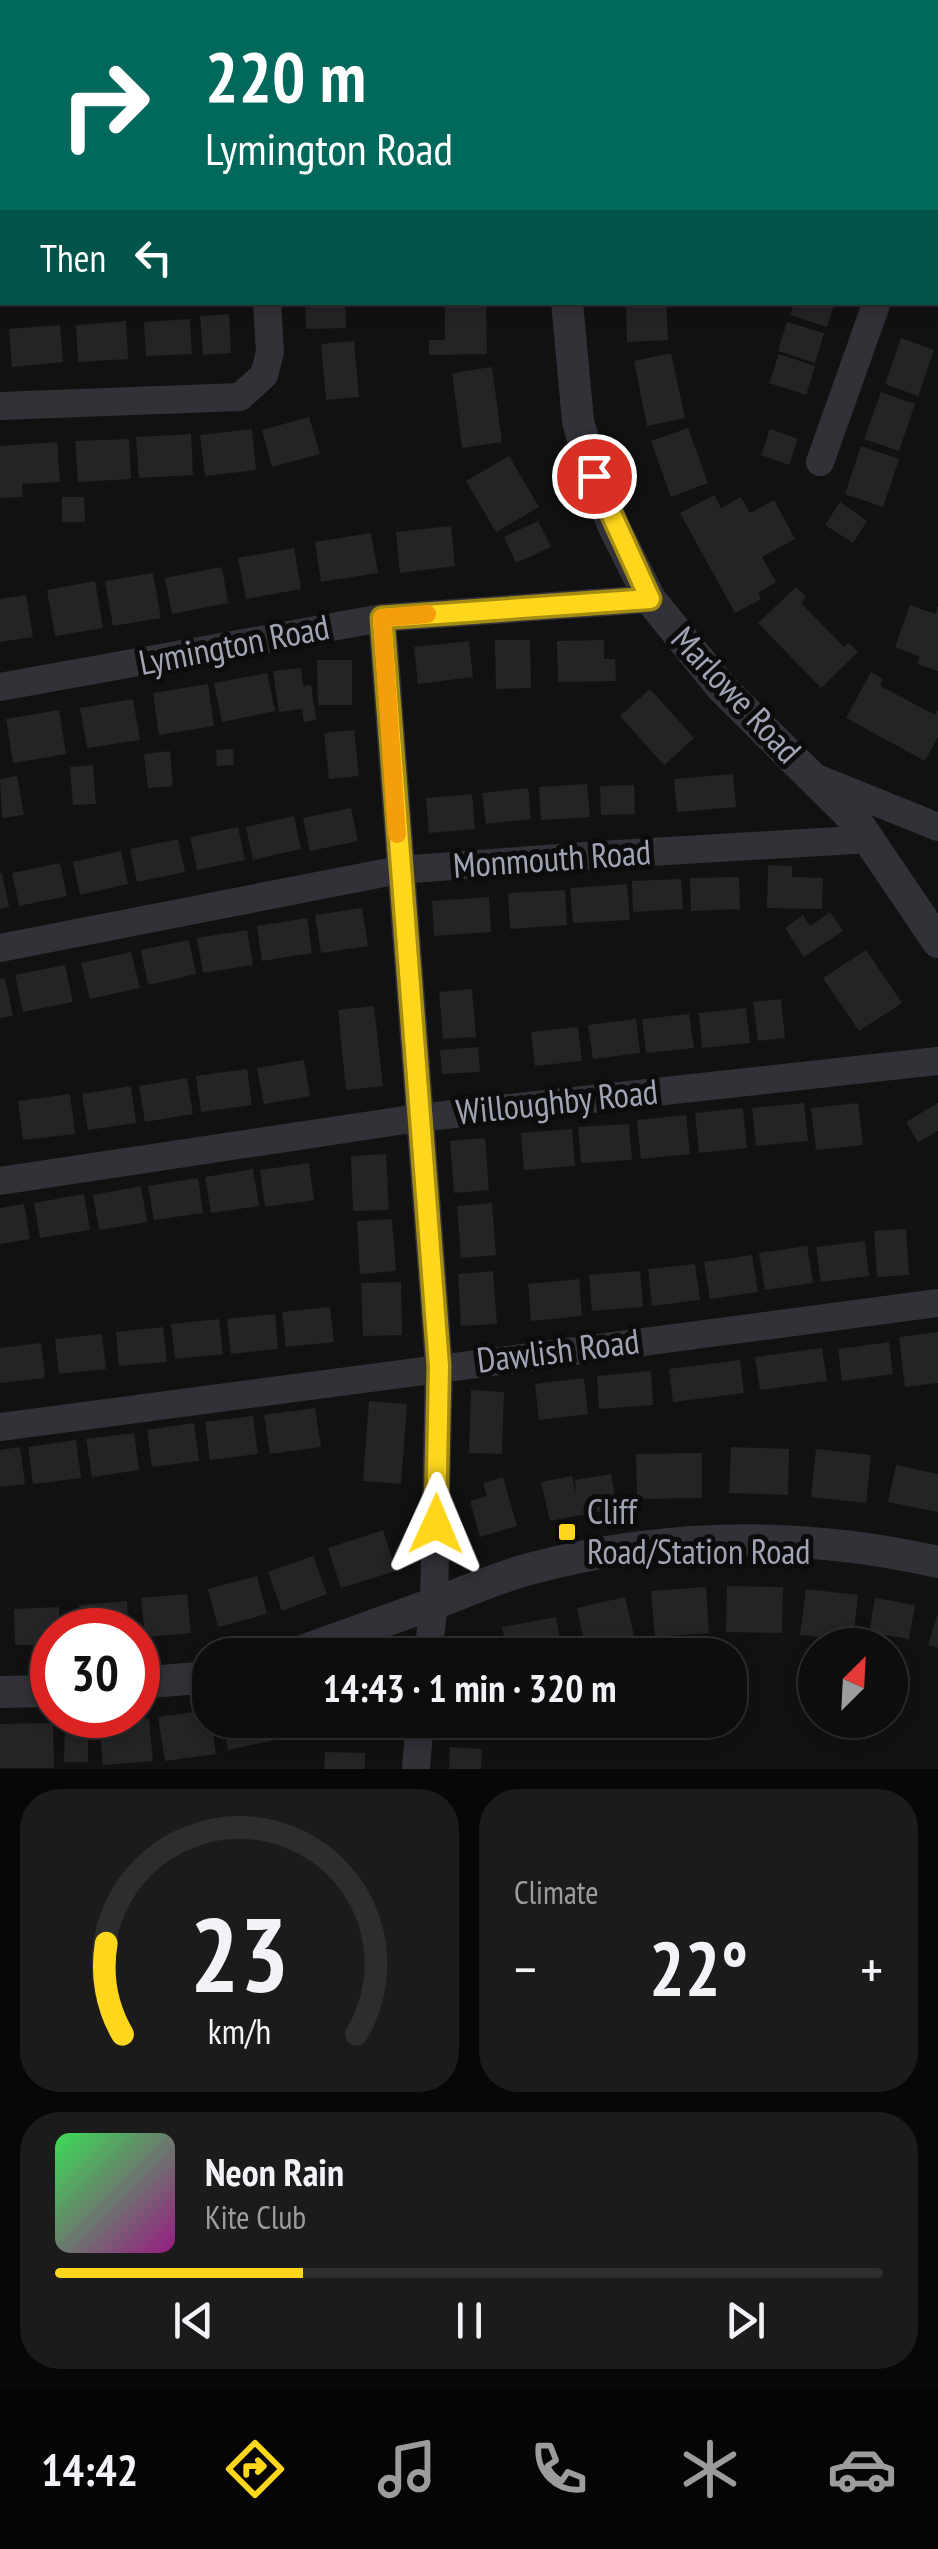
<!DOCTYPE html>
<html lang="en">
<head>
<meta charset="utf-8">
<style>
	:root { --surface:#0d0d0e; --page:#1b1b1c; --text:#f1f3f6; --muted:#9a9c9e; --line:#2d2d2e; --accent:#fed71d }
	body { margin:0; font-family:"PT Sans Narrow",sans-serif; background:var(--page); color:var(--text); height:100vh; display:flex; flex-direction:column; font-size:38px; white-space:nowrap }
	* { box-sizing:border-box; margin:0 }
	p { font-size:32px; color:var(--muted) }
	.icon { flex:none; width:55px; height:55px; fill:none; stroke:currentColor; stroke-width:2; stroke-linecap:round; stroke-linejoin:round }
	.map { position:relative; height:1769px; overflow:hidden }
	.panel { display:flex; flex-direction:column; gap:20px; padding:20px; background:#070708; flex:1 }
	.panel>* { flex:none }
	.guide { position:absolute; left:0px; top:0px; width:940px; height:305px; box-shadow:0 5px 15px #0003,0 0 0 2px var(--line); background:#00695c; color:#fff; overflow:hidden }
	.needle { width:65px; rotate:24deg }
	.fabs { position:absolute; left:798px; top:1628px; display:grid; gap:20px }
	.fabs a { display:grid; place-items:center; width:110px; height:110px; border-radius:50%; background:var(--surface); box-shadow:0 5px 15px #0003,0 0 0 2px var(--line); font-size:50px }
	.speed { position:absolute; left:30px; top:1608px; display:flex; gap:20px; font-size:50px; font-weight:700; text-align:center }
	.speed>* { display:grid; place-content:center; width:130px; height:130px; border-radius:50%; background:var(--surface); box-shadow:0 5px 15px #0003,0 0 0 2px var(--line); line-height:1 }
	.speed .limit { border:15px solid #d22; background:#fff; color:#111 }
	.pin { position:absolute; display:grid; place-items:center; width:85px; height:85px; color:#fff; margin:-42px; border:5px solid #fff; border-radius:50%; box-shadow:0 2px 10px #0007 }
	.me { position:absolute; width:110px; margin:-55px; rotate:1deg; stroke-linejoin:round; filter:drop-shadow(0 0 8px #0008) }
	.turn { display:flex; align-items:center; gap:35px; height:210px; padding:0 40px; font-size:45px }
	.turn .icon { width:130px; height:130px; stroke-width:2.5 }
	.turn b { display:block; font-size:70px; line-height:85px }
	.then { display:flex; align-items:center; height:95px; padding:0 40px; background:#0003; gap:20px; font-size:38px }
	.big { font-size:75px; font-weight:700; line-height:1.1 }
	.panel .tile { flex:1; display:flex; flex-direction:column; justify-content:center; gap:15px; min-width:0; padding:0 35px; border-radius:40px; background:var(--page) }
	.panel .dial { align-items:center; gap:0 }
	.dial svg { height:260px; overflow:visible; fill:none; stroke:var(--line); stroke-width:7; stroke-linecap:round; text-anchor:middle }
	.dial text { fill:var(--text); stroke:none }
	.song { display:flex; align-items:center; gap:30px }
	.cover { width:120px; height:120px; border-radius:15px; background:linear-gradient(135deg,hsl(130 70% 55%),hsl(310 70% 35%)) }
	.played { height:10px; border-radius:5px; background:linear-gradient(90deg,var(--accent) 30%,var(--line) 30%) }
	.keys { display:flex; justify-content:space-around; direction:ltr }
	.heat { display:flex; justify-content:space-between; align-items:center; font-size:55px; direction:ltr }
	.panel .tiles { flex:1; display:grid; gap:20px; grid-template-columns:1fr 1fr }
	.tile:last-child { grid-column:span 2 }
	.trip { position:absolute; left:192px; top:1638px; width:555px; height:100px; border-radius:40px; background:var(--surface); box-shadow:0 5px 15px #0003,0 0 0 2px var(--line); font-weight:700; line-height:100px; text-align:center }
	.menu { display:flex; height:160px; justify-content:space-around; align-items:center; background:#050506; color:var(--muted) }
	.menu .icon { width:70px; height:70px }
	.menu .selected { color:var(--accent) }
	.menu b { font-size:45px; color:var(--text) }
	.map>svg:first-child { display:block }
	.building { fill:#242427 }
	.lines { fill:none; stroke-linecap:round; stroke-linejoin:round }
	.minor { stroke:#323138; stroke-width:28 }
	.tertiary { stroke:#323138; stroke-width:32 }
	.primary { stroke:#4d4e57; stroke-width:42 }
	.route-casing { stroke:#a58c13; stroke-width:25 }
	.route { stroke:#fed71d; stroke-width:18 }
	.slow { stroke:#f59e0b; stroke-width:18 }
	.poi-dot { fill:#fed71d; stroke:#0c0c0d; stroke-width:4 }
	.labels { text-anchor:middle; stroke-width:10; stroke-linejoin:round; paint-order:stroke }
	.street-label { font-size:35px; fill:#a1a4b4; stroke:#0c0c0d }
	.poi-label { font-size:35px; fill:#a1a4b4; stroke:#0c0c0d; text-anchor:start }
</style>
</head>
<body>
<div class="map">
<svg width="938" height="1769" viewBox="0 0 938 1769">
	<rect width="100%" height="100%" fill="#111112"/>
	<g class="building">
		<polygon points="305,302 345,302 346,328 306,329"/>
		<polygon points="445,302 486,302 487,354 429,355 429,340 445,340"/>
		<polygon points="626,302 666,302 668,340 627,342"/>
		<polygon points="794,302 835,302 827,327 790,315"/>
		<polygon points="229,314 231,353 203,355 200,316"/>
		<polygon points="190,319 192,354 146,356 144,322"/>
		<polygon points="126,321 128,359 78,362 76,325"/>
		<polygon points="787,322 824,333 815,363 778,351"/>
		<polygon points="60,325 63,362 12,367 9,329"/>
		<polygon points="901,338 934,350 918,396 885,384"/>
		<polygon points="354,341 359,397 326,400 321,344"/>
		<polygon points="671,353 685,418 647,426 634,361"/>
		<polygon points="779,354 815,366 806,395 769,383"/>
		<polygon points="492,367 502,442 462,448 452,373"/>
		<polygon points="881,392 915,404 899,451 864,439"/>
		<polygon points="309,417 320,454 272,467 262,430"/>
		<polygon points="688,428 708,483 671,497 651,441"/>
		<polygon points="252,429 256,470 205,476 200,435"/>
		<polygon points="770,429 798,439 789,465 761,455"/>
		<polygon points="191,434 193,475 139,478 136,437"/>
		<polygon points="129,439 131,479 78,482 75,441"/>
		<polygon points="57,442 60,482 22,484 23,497 0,498 0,446"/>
		<polygon points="861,446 899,459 883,507 845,494"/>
		<polygon points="509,456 539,507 496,532 466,481"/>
		<polygon points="714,495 721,508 741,497 750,513 774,500 795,539 762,557 776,582 758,593 761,599 735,613 680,513"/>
		<polygon points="62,497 84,497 85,522 62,522"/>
		<polygon points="840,502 867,521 853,543 825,525"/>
		<polygon points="538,521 551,547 516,563 504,537"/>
		<polygon points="451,526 455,566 400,573 396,532"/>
		<polygon points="371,533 378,573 321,582 315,542"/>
		<polygon points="294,548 301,589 246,599 238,558"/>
		<polygon points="222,567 228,603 172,614 165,578"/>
		<polygon points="153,573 161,618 113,626 105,581"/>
		<polygon points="95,581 103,628 55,636 47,590"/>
		<polygon points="796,587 806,597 801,603 844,647 849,643 858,652 821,688 758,623"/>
		<polygon points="26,595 33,637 0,642 0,599"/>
		<polygon points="910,605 935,614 938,606 938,671 917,664 920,657 895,647"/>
		<polygon points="495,640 530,640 531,688 496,689"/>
		<polygon points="604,640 604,659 615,659 616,681 558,682 557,641"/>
		<polygon points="469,641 473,677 418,684 414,647"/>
		<polygon points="317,660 352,660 352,705 318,705"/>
		<polygon points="301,668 303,686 311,685 316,720 304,722 302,709 279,712 273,671"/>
		<polygon points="871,672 883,679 880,686 907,700 935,715 938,709 938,737 925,761 846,718"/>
		<polygon points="267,673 275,711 222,722 214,683"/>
		<polygon points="208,684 214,726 159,735 153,693"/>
		<polygon points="650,689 694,738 664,765 620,716"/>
		<polygon points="133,699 140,740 87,748 80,708"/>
		<polygon points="59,710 66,754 13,763 6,719"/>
		<polygon points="354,730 359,776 329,779 324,733"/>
		<polygon points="233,749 234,765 217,766 216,750"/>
		<polygon points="170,751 173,786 148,788 144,754"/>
		<polygon points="93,765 96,804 73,805 70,767"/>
		<polygon points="733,774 736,807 677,812 674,779"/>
		<polygon points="17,776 24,815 2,818 0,779"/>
		<polygon points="587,784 590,817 541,820 539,787"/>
		<polygon points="634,785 635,814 601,815 600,786"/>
		<polygon points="528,788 531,819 486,824 482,793"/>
		<polygon points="472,794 475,829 429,833 426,798"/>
		<polygon points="351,808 358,841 310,851 303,818"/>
		<polygon points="294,816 301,849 253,860 246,827"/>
		<polygon points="238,827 245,860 197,870 190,837"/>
		<polygon points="178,839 185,872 137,882 130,849"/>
		<polygon points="121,851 128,884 80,895 73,862"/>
		<polygon points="60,863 67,896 19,906 12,873"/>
		<polygon points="768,865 792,866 792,877 823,878 822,909 767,908"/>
		<polygon points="2,873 9,907 0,909 0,874"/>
		<polygon points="739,877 740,909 691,911 690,878"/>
		<polygon points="681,879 683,909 633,912 632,881"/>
		<polygon points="627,884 630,920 573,923 570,888"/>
		<polygon points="565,890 567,925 510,929 508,893"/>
		<polygon points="489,897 491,932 434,936 432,901"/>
		<polygon points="362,908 368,946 321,953 315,915"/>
		<polygon points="830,912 843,931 804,957 785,928 803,915 810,926"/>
		<polygon points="307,918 312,953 262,961 257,926"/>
		<polygon points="247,930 253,965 203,973 197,938"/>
		<polygon points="189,940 196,974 148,985 141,950"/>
		<polygon points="866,950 902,1003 859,1031 823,978"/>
		<polygon points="131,952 140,988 90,999 81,963"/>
		<polygon points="65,965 73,1002 23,1012 15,975"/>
		<polygon points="5,978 13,1016 0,1018 0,979"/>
		<polygon points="472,989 476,1037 443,1039 439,992"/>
		<polygon points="781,999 785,1038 758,1041 753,1002"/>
		<polygon points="374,1006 383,1086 346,1090 338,1010"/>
		<polygon points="746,1008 750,1043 702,1048 699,1013"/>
		<polygon points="689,1014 694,1048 646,1053 642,1019"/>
		<polygon points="636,1019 640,1053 593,1059 588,1025"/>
		<polygon points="578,1027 582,1061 535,1066 531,1032"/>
		<polygon points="478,1047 480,1072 442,1074 440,1050"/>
		<polygon points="304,1060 310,1096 264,1104 257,1068"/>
		<polygon points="247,1069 252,1105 201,1112 196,1076"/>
		<polygon points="187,1078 193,1114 145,1122 139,1086"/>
		<polygon points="131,1086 136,1123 88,1130 82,1094"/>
		<polygon points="70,1094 75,1134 23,1140 18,1101"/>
		<polygon points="804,1103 808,1141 756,1146 752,1108"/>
		<polygon points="858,1103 863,1145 816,1150 811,1108"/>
		<polygon points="938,1103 938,1131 918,1142 906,1122"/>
		<polygon points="743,1108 747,1148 699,1153 695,1113"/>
		<polygon points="686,1115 690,1154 641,1159 637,1120"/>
		<polygon points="629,1124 632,1160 581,1163 578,1127"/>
		<polygon points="572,1129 575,1166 524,1170 521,1133"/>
		<polygon points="485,1138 489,1190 454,1193 450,1141"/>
		<polygon points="386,1154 389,1210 353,1211 351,1156"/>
		<polygon points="309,1163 314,1200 265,1207 260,1170"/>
		<polygon points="253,1169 259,1206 211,1213 205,1177"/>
		<polygon points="198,1178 203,1213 154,1220 148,1186"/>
		<polygon points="141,1186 147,1222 99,1230 93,1195"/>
		<polygon points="84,1194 90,1230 40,1238 34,1203"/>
		<polygon points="492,1203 496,1255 461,1258 457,1206"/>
		<polygon points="24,1204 30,1239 0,1244 0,1208"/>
		<polygon points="392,1219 396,1271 360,1274 357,1221"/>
		<polygon points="906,1229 909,1275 877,1277 874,1231"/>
		<polygon points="865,1241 869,1276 821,1282 816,1247"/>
		<polygon points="807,1246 813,1283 765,1290 759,1253"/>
		<polygon points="752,1255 758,1292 710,1299 704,1262"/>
		<polygon points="695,1264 700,1300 652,1306 648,1269"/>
		<polygon points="493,1271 497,1324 461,1326 458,1274"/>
		<polygon points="640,1271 643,1307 592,1311 589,1275"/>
		<polygon points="579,1279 582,1316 531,1321 528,1284"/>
		<polygon points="401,1282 402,1335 363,1336 361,1283"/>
		<polygon points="330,1307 334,1342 286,1347 282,1312"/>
		<polygon points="275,1314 278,1349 231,1354 227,1319"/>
		<polygon points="219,1319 223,1354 175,1359 171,1324"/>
		<polygon points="163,1327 167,1362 119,1366 116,1332"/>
		<polygon points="938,1332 938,1383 905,1387 899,1337"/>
		<polygon points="102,1334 106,1369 59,1374 55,1339"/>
		<polygon points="889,1342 893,1374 842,1381 838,1349"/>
		<polygon points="41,1343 45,1378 0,1383 0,1348"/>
		<polygon points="822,1348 827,1381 760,1390 755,1357"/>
		<polygon points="740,1360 744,1393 673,1402 669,1369"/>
		<polygon points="651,1371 653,1405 599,1409 597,1376"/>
		<polygon points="584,1378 588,1414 539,1420 535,1384"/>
		<polygon points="471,1390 504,1392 502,1454 469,1453"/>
		<polygon points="369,1401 407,1404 401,1484 363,1481"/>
		<polygon points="315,1408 321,1447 270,1454 264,1415"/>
		<polygon points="253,1416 258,1454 210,1460 205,1422"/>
		<polygon points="194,1423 199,1461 152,1467 147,1430"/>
		<polygon points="134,1433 139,1470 92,1477 86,1439"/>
		<polygon points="76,1440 81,1478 33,1484 28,1447"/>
		<polygon points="20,1447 25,1484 0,1487 0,1450"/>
		<polygon points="731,1447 789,1449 788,1495 729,1493"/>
		<polygon points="816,1449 871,1455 866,1503 811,1497"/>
		<polygon points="702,1453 702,1498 637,1499 636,1454"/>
		<polygon points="896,1465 938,1474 938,1512 888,1502"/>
		<polygon points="611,1474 617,1508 550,1521 541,1482 572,1476 576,1494 575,1480"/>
		<polygon points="503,1477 517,1526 480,1537 470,1501 487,1496 483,1483"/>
		<polygon points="383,1530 396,1571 341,1588 328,1548"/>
		<polygon points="313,1556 327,1594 282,1611 268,1572"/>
		<polygon points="257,1576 267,1614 218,1627 208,1589"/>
		<polygon points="727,1586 783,1587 782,1633 726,1632"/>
		<polygon points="706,1587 709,1633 655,1637 651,1591"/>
		<polygon points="806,1589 858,1595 853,1641 800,1635"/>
		<polygon points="187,1594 191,1633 145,1637 141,1598"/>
		<polygon points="625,1597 635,1640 586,1651 577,1608"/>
		<polygon points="875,1598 915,1605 909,1639 885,1635 884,1645 867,1645"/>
		<polygon points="127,1601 129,1630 81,1630 79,1605"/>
		<polygon points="59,1607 60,1630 52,1630 52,1645 15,1645 14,1609"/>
		<polygon points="937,1616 938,1616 938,1648 928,1645"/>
		<polygon points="556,1617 563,1655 508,1655 502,1627"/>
		<polygon points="490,1638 493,1655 456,1655 454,1644"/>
		<polygon points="210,1710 216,1754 165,1761 158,1717"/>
		<polygon points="149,1718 153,1761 103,1765 99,1723"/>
		<polygon points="222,1720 274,1720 279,1739 228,1750"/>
		<polygon points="326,1720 371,1720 371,1736 326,1734"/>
		<polygon points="53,1723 54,1768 0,1768 0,1724"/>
		<polygon points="65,1723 88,1723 88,1762 64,1762"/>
		<polygon points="450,1747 482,1749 481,1769 449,1769"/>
		<polygon points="325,1752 365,1753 365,1769 324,1769"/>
	</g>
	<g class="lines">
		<g class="minor">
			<polyline points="298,2 299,0"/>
			<polyline points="631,2 633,0"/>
			<polyline points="0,119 2,119"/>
			<polyline points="938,123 938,122"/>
			<polyline points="0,406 240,397 264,375 270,352 267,302"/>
			<polyline points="820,462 877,302"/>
			<polyline points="382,618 439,1366 434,1603 428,1655"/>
			<polyline points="0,687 382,618 650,599"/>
			<polyline points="814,777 938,827"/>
			<polyline points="0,948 399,870 584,856 871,839"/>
			<polyline points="0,1181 418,1118 938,1061"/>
			<polyline points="0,1427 938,1303"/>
			<polyline points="416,1769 420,1720"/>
		</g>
		<g class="tertiary">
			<polyline points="567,302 578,421 593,476 615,529 650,599 722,688 856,821 938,942"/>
			<path d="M291 1655C344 1636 396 1617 449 1598 475 1588 502 1576 529 1569 665 1533 801 1531 938 1562"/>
			<polyline points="138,1683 210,1677"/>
			<polyline points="0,1692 52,1691"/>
		</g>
		<g class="primary">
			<polyline points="538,0 544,2"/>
			<polyline points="938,171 938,172"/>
		</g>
	</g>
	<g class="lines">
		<defs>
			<polyline id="route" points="436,1524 439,1366 382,618 650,599 594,476"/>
		</defs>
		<use href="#route" class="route-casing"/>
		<use href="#route" class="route"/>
		<polyline class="slow" points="397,834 382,618 427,614"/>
	</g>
	<rect class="poi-dot" x="557" y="1522" width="20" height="20" rx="5"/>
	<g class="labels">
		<g class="street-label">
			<text transform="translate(234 645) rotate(-11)" y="12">Lymington Road</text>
			<text transform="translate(736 695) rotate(47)" y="12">Marlowe Road</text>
			<text transform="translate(552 859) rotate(-4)" y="12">Monmouth Road</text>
			<text transform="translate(557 1102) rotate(-6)" y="12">Willoughby Road</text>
			<text transform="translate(558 1351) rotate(-7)" y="12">Dawlish Road</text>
		</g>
		<g class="poi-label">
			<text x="587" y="1524">Cliff<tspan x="587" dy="40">Road/Station Road</tspan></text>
		</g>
	</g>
</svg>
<div class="fabs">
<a><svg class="needle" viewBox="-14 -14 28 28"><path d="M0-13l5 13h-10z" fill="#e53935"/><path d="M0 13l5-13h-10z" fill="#9a9c9e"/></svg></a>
</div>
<div class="speed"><div class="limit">30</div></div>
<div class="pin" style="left:594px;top:476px;background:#d93025"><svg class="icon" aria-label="arrive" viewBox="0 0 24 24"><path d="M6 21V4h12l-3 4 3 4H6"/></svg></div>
<svg class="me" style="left:436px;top:1524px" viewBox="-20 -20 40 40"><path d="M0-17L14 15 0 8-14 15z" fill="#fed71d" stroke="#fff" stroke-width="4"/></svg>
<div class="trip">14:43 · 1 min · 320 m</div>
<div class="guide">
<div class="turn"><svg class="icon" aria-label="right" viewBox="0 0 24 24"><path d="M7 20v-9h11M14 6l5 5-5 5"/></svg><div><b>220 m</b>Lymington Road</div></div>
<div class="then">Then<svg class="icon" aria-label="left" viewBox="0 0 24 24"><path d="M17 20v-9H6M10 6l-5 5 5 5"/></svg></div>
</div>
</div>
<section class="panel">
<div class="tiles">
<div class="tile dial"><svg viewBox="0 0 100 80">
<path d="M14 69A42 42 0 1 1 86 69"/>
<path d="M14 69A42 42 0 0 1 9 41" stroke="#fed71d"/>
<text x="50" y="56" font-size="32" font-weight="700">23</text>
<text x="50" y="72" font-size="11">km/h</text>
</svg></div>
<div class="tile"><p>Climate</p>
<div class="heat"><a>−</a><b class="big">22°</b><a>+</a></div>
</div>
<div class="tile">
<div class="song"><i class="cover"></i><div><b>Neon Rain</b><p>Kite Club</p></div></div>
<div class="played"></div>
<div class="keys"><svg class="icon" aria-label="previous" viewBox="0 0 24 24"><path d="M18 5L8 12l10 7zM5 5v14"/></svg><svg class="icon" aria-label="pause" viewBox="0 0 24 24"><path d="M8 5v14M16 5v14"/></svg><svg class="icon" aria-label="next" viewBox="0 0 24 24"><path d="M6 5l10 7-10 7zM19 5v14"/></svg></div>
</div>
</div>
</section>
<nav class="menu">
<b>14:42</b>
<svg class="icon selected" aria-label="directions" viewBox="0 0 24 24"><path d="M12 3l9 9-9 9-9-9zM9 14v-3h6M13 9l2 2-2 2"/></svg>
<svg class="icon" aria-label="music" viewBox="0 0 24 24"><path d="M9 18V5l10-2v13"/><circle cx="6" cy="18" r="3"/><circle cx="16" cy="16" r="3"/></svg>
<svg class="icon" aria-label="phone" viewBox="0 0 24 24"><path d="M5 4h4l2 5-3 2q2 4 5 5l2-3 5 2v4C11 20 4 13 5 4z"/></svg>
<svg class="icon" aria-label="climate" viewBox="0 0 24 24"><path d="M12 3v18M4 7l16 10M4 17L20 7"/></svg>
<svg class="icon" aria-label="car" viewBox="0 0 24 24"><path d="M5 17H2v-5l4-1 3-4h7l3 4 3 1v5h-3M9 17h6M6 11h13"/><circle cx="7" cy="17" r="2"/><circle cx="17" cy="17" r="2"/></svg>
</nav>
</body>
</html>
